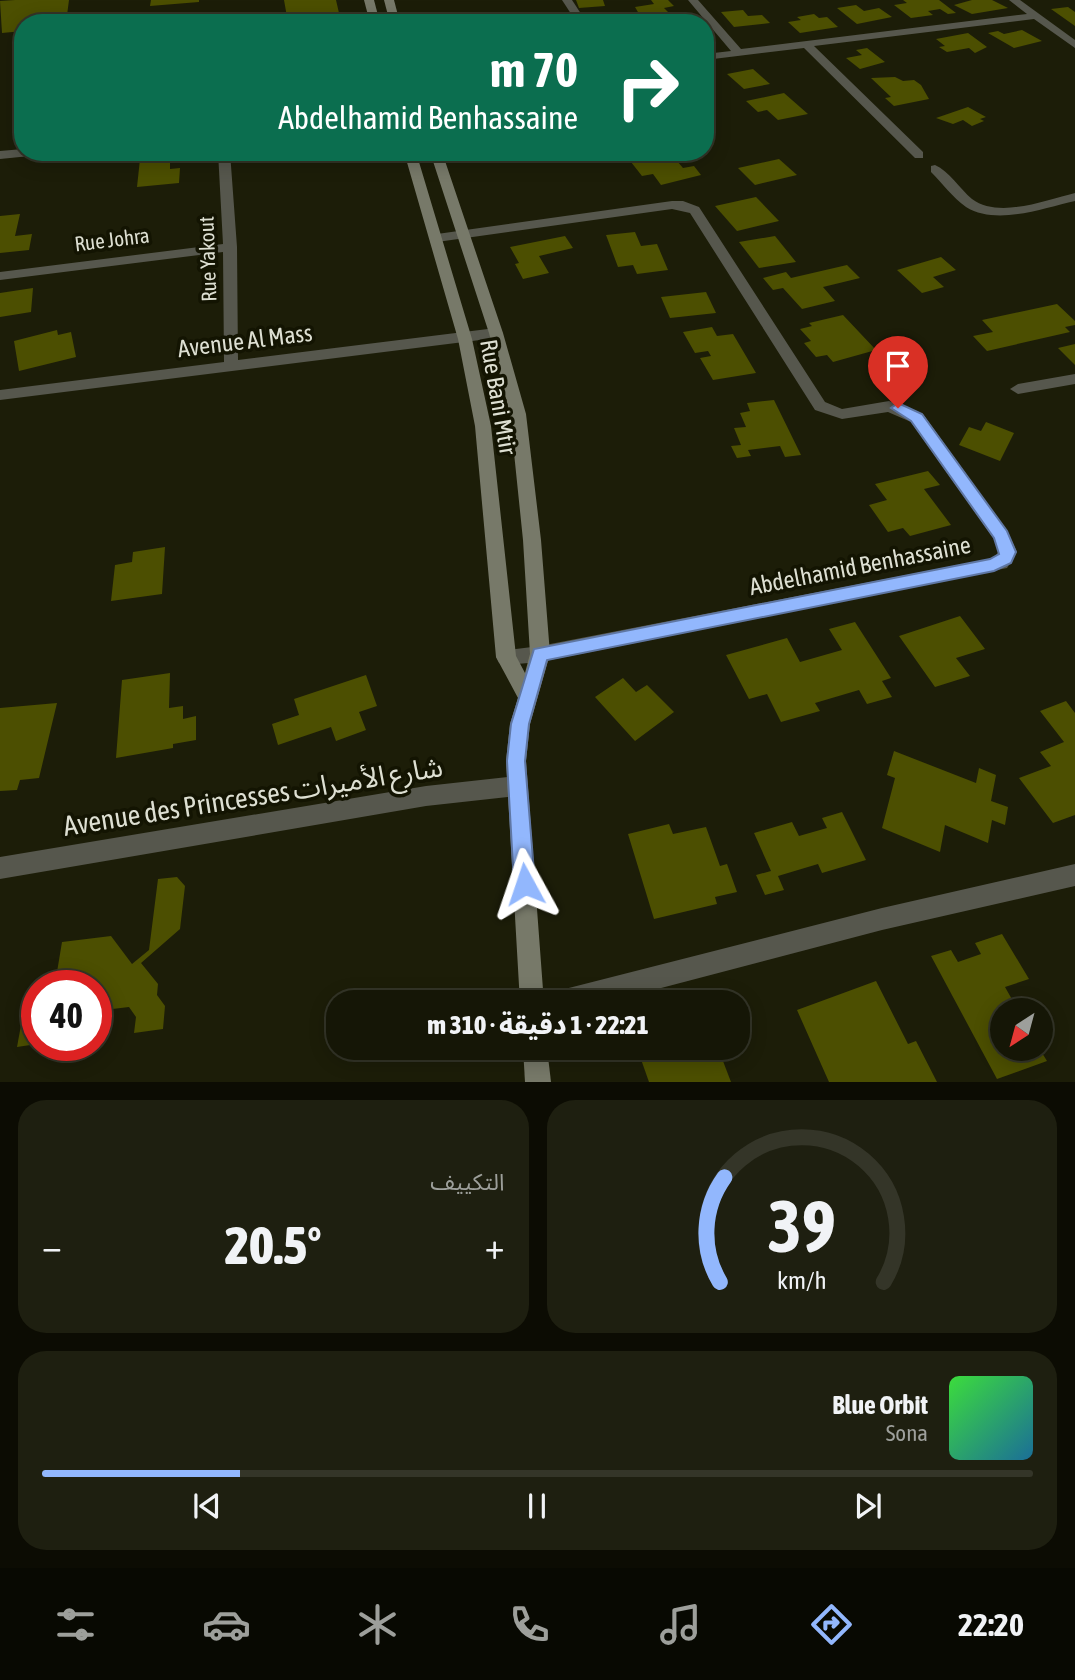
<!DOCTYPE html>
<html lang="ar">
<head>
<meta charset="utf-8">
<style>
	:root { --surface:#151606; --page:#1e1f10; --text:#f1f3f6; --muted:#9d9f9b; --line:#343528; --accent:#92b7fd }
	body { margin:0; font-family:"Asap Condensed","Noto Sans Arabic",sans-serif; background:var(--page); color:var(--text); direction:rtl; height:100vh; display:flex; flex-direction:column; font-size:26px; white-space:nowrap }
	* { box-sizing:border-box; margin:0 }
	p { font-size:23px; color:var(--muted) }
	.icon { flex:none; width:38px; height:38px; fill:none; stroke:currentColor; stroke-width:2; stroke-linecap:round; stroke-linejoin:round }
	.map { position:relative; height:1082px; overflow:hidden; direction:ltr }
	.drawer { display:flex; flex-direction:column; gap:18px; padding:18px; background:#0c0c03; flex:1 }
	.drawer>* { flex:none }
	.guide { position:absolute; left:14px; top:14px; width:700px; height:147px; border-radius:28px; box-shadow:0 4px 18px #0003,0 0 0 2px var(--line); direction:rtl; background:#0b6e4f; color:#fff; overflow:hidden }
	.needle { width:46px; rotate:216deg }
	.fabs { position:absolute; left:990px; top:998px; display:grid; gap:14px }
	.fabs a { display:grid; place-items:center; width:63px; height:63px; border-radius:50%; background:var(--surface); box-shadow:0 4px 18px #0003,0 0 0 2px var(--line); font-size:35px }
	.speed { position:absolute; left:21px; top:970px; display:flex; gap:14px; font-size:35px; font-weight:700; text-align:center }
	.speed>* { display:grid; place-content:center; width:91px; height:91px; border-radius:50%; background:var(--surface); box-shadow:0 4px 18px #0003,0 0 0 2px var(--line); line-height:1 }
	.speed .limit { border:10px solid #d22; background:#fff; color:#111 }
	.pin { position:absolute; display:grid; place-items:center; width:60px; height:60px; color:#fff; margin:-72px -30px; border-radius:50% 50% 50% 0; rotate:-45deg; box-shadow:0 0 7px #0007 }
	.pin .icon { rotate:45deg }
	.me { position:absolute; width:77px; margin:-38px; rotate:355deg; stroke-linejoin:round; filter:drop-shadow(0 0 5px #0008) }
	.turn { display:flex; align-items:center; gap:24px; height:147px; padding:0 21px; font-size:32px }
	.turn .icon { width:91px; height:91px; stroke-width:2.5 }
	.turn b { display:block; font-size:49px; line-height:60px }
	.big { font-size:52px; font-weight:800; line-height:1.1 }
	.drawer .card { flex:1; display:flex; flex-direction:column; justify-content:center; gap:10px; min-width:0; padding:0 24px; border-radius:28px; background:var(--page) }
	.drawer .dial { align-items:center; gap:0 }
	.dial svg { height:182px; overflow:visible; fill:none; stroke:var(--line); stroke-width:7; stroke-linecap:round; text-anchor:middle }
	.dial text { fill:var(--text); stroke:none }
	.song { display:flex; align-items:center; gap:21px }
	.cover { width:84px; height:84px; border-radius:10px; background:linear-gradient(135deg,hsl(120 70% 55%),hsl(200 70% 35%)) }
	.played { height:7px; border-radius:4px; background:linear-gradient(90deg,var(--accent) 20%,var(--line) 20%) }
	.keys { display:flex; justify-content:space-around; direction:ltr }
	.heat { display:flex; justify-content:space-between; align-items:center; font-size:38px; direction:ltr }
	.drawer .tiles { flex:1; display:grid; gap:18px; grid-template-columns:1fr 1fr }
	.card:last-child { grid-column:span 2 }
	.trip { position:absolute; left:326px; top:990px; width:424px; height:70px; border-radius:28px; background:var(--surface); box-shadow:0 4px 18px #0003,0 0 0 2px var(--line); font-weight:800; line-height:70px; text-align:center; direction:rtl }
	.dock { display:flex; height:112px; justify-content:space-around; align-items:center; background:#080902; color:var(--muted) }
	.dock .icon { width:49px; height:49px }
	.dock .current { color:var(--accent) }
	.dock b { font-size:32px; color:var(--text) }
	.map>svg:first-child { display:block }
	.building { fill:#4c4f01 }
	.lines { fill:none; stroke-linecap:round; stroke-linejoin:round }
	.street { fill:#56574d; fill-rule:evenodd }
	.secondary { fill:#777969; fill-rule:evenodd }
	.route { fill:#92b7fd; stroke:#5f77a4; stroke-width:2 }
	.labels { text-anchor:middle; stroke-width:7; stroke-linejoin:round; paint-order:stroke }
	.far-street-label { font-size:21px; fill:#dddfd2; stroke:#131402 }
	.street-label { font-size:24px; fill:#dddfd2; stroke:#131402 }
	.near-street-label { font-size:28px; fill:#dddfd2; stroke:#131402 }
</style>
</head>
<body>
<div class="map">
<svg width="1075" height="1082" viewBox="0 0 1075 1082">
	<rect width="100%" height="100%" fill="#1c1d08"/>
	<g class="building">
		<polygon points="15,0 69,0 66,23 23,23 23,31 2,33 0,1"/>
		<polygon points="151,0 199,0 199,2 150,6"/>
		<polygon points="284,0 336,0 339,13 301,17 302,23 252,23 251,20 287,17"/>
		<polygon points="576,0 603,0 605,6 579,8"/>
		<polygon points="651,0 668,0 674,6 664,8 668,12 652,14 655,17 642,19 635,7 654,4"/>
		<polygon points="903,0 939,0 956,13 948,14 940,9 928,11 933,15 911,18 894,5 907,3"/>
		<polygon points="972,0 992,0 1008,8 972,14 954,5"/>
		<polygon points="856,5 864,11 879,8 892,17 857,24 837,8"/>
		<polygon points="1068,7 1075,12 1075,26 1051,9"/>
		<polygon points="743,10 748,16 762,15 770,23 734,27 721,12"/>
		<polygon points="814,14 819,18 827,17 838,27 800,33 788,22 801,20 797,17"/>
		<polygon points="1022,30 1042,41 1014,48 988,33 998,31 1004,34"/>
		<polygon points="968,33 987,47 975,53 969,48 947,52 939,47 945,46 936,39"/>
		<polygon points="867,48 885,62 860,69 846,58 862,55 856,50"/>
		<polygon points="753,69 770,84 744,89 727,74"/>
		<polygon points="895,77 903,81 914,80 921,85 929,99 894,106 885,98 891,97 871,78"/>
		<polygon points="784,93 808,114 778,120 767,110 758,112 746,101"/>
		<polygon points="968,107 986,117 980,119 984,121 972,126 963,120 953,124 936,118"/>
		<polygon points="662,156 667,163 677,161 683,168 694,166 701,175 661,185 653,174 642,176 631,162"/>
		<polygon points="161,157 161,163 170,162 170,169 180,168 179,183 137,187 140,159"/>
		<polygon points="779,159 797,175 755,185 738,168"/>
		<polygon points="756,197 779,221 737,231 715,206"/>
		<polygon points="20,214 15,236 32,234 29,250 0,253 0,216"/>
		<polygon points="635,232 641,246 657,244 668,270 637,274 633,265 618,267 606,235"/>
		<polygon points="565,236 573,248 539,256 549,273 523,279 515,264 519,263 510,247"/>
		<polygon points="775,236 796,262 759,268 739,242"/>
		<polygon points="941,257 956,270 933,277 944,287 922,293 897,270"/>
		<polygon points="847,265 860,278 823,287 835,301 802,309 783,288 773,290 763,278 786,272 791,278"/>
		<polygon points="33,288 31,312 0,317 0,293"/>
		<polygon points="706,292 716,313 670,318 661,297"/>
		<polygon points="1057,304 1075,321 1075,325 1065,327 1070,332 987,351 973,336 993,332 982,320"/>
		<polygon points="843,315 876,350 833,362 827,355 816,357 804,343 811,341 800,329 812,326 809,323"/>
		<polygon points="712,327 717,336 733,334 756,373 713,380 700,358 711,356 708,351 695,353 683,332"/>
		<polygon points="57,330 58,335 71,332 76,357 19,371 14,341"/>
		<polygon points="1075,344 1075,365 1058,348"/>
		<polygon points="774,400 801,455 785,457 780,446 748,450 751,456 737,458 731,446 741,445 734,428 746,427 740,413 750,411 747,403"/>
		<polygon points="986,422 1014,433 1000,461 959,445 969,427 981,431"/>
		<polygon points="928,471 940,485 924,489 951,525 910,536 903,528 888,532 869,505 887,500 875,484"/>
		<polygon points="165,547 162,594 111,601 115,565 132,562 133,552"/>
		<polygon points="960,616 985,649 956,658 970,676 935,687 899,636"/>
		<polygon points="855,622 891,678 882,681 892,697 867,704 859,690 815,703 820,711 781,722 767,694 749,699 726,655 787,638 800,662 842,650 829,629"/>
		<polygon points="170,673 169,708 183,706 183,719 196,716 196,740 173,744 173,748 116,758 122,680"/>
		<polygon points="366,675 377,706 359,712 366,730 336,741 331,727 278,745 272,724 299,715 294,699"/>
		<polygon points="623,678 636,692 647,685 674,712 635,741 595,697"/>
		<polygon points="1066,701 1075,713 1075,815 1053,823 1019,778 1051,766 1040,752 1064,742 1040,711"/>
		<polygon points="57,703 39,778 20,780 17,790 0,791 0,708"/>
		<polygon points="894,751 976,783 979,768 996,775 991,801 1008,807 1005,825 992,820 988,843 945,825 940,852 882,828 895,778 887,775"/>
		<polygon points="842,812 866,860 822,873 818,864 778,876 784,890 765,895 756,875 771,871 754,833 792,822 799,836 827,828 822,818"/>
		<polygon points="669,824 673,834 706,827 720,866 727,864 737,892 715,897 717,904 654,919 628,834"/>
		<polygon points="177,877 185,886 180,929 141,963 158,984 157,995 165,1006 163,1029 134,1033 136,1017 129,1007 96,1011 96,985 41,985 57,972 62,942 111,936 132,964 149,950 158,879"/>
		<polygon points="1002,934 1029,979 1005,987 1018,1010 1003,1010 1003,1048 1039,1048 1047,1061 997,1079 931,956 951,950 958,962 981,954 975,943"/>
		<polygon points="876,981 908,1044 916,1041 937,1082 829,1082 797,1010"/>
		<polygon points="37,989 37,1044 17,1047 26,998"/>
		<polygon points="637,1048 718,1048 731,1082 649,1082"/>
	</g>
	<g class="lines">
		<g class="street">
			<polygon points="562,0 572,0 587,23 577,23"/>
			<polygon points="688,0 698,0 741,49 1027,14 1009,0 1020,0 1075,40 1075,48 1034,19 814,46 923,152 923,158 915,158 804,48 705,60 705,54 731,51"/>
			<polygon points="23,149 23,152 36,152 30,156 0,159 0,151"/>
			<polygon points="218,152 230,152 237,247 238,360 496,328 503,333 496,338 0,400 0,390 224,362 223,252 0,280 0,272 223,244"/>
			<path d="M935 165C949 171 960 189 972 199 999 219 1046 200 1075 193V201C1043 208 997 226 966 207 953 198 942 183 931 172V166Z"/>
			<polygon points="672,201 683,201 699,207 825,402 842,409 889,401 923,414 1007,531 1017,552 1007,568 540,662 506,665 499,663 496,657 499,651 540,646 994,558 999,551 994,539 911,422 888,412 842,419 815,410 690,213 672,209 437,242 430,238 437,234"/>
			<polygon points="1075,374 1075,384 1018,394 1010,389 1018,384"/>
			<polygon points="516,776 523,779 527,786 523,793 516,796 426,806 0,879 0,857 426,786"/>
			<polygon points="1075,864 1075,886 882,930 604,1003 545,1003 548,994 557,991 882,908"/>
		</g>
		<g class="secondary">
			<polygon points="364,0 374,0 380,23 370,23"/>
			<polygon points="384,0 394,0 400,23 390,23"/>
			<polygon points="404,152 416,152 472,339 491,426 516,656 525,673 530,654 523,540 510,414 489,333 430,152 442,152 503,333 526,414 541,540 550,654 530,724 526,761 544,1003 520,1003 506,761 510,724 518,698 496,657 475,426 458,339"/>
			<polygon points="523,1048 547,1048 551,1082 525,1082"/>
		</g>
	</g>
	<polygon class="route" points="898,403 922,414 1007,531 1016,552 1011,563 994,571 547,660 529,724 525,761 535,884 532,892 525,895 517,892 514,884 507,761 511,724 534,649 990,559 999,554 994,538 911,421 891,408"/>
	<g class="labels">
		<g class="far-street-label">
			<text transform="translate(112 240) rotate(-7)" y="7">Rue Johra</text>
			<text transform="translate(208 259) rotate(-92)" y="7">Rue Yakout</text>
		</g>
		<g class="street-label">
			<text transform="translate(245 341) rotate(-7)" y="8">Avenue Al Mass</text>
			<text transform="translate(498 397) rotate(80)" y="8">Rue Bani Mtir</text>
			<text transform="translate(860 566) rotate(-11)" y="8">Abdelhamid Benhassaine</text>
		</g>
		<g class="near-street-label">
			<text transform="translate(253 796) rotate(-9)" y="10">Avenue des Princesses شارع الأميرات</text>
		</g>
	</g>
</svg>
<div class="fabs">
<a><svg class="needle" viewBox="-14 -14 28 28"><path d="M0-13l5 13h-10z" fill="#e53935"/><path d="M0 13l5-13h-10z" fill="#9d9f9b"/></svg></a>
</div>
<div class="speed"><div class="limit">40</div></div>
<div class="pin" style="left:898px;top:408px;background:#d93025"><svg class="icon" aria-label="arrive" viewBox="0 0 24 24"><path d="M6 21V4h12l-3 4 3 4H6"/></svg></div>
<svg class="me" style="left:525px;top:884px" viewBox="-20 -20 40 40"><path d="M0-17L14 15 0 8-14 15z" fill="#92b7fd" stroke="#fff" stroke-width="4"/></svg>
<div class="trip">22:21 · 1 دقيقة · 310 m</div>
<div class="guide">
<div class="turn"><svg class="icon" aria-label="right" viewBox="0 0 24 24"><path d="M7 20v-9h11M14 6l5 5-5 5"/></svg><div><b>70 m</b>Abdelhamid Benhassaine</div></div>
</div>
</div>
<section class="drawer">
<div class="tiles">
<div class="card dial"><svg viewBox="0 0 100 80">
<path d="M14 69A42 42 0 1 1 86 69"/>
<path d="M14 69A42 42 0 0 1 16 23" stroke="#92b7fd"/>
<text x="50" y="56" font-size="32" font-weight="700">39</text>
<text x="50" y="72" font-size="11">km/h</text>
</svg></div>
<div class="card"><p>التكييف</p>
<div class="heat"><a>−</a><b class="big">20.5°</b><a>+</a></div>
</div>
<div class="card">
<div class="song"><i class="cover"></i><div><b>Blue Orbit</b><p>Sona</p></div></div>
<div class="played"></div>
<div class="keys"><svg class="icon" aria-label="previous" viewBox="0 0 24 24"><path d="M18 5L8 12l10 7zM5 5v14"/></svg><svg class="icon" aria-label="pause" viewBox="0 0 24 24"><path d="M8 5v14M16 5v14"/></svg><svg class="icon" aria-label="next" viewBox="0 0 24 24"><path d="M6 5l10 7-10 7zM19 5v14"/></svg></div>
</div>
</div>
</section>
<nav class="dock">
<b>22:20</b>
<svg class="icon current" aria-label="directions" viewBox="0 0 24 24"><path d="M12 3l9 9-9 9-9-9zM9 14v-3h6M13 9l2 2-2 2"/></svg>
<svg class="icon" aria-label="music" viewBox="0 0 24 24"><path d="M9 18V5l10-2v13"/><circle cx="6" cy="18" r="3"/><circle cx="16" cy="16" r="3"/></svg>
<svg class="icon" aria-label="phone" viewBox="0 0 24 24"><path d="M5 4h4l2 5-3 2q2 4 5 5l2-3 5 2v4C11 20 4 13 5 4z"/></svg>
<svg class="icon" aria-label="climate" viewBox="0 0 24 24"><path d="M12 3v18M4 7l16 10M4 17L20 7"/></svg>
<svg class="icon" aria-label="car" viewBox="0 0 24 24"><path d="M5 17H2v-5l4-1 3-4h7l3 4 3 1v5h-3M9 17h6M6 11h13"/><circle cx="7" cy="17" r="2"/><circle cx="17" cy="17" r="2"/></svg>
<svg class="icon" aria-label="filters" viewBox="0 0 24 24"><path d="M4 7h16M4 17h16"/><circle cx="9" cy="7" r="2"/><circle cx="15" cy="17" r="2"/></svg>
</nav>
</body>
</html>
